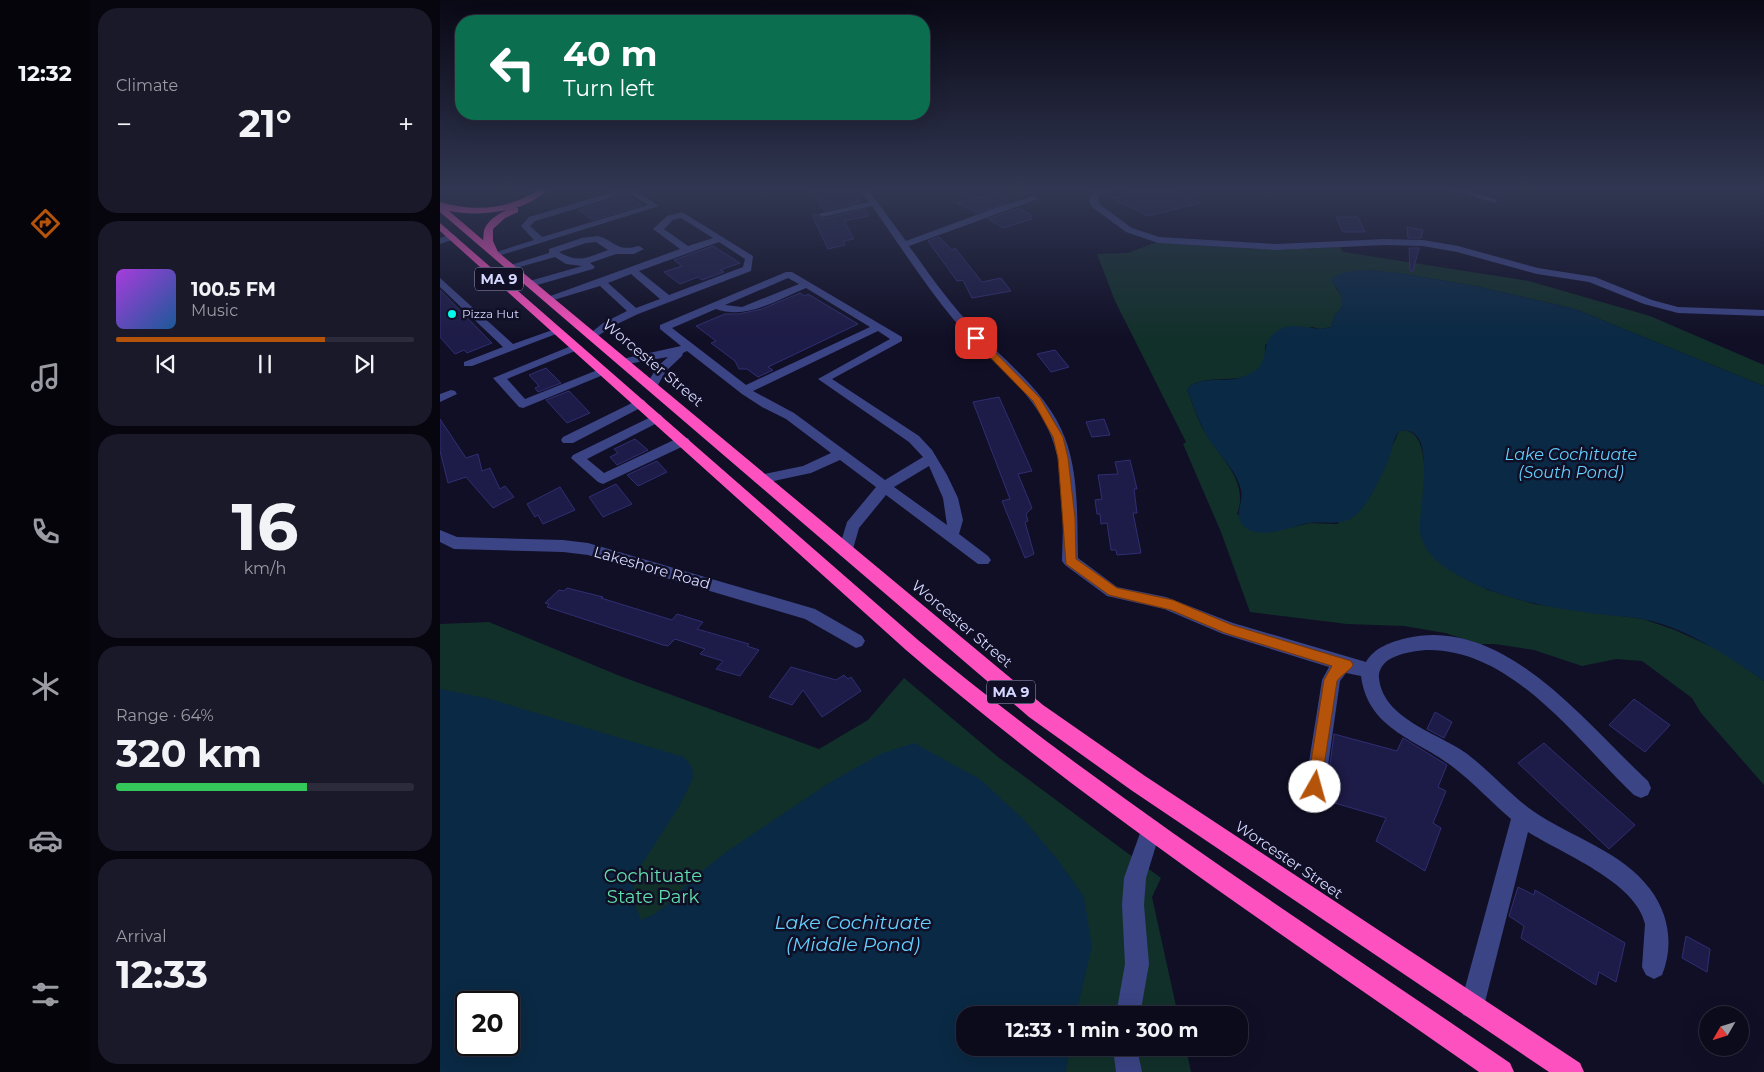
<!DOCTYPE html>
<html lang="en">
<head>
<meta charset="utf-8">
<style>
	:root { --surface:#0c0b1c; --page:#1a1929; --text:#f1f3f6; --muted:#9a9ba3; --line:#2c2b3b; --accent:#b45309 }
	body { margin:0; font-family:Montserrat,sans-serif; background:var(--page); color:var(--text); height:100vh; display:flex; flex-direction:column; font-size:19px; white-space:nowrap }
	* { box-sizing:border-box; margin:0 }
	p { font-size:16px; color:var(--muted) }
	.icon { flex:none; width:28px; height:28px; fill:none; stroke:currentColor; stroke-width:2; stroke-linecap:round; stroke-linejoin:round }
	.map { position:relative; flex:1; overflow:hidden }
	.side { display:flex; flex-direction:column; gap:8px; padding:8px; background:#07060f; width:350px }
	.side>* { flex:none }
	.hud { position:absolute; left:15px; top:15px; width:475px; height:105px; border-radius:20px; box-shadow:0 5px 20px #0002,0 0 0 1px var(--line); background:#0b6e4f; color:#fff; overflow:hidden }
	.needle { width:32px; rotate:231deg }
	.controls { position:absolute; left:1259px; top:1006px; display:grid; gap:10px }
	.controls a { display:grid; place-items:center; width:50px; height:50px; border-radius:50%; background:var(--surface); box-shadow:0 5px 20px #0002,0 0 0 1px var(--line); font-size:25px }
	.speed { position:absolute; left:15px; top:991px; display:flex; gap:10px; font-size:25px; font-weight:700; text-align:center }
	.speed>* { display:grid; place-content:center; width:65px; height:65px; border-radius:50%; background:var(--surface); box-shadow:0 5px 20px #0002,0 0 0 1px var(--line); line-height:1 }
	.speed .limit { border:2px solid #111; border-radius:8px; background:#fff; color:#111 }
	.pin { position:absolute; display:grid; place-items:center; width:42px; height:42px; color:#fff; margin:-21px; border-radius:10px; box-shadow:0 2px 8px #0006 }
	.me { position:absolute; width:55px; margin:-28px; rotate:7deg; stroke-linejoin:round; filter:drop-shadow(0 0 4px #0008) }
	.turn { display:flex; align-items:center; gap:18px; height:105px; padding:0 25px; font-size:22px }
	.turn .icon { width:65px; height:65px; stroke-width:2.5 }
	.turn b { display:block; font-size:35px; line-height:42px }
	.big { font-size:38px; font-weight:700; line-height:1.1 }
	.side .widget { flex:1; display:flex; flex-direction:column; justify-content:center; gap:8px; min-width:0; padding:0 18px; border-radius:20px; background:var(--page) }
	.side .dial { align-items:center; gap:0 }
	.dial b { font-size:65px; line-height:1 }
	.song { display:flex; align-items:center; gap:15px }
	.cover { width:60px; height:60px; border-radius:8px; background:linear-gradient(135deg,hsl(280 70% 55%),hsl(210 70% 35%)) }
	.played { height:5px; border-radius:2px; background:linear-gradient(90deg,var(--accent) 70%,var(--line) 70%) }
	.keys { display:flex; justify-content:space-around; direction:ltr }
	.heat { display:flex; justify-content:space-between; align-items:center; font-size:28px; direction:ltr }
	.charge { height:8px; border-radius:4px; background:linear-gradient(90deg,#34c759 64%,var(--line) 0) }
	.trip { position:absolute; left:516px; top:1006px; width:292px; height:50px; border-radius:20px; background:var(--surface); box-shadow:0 5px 20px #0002,0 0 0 1px var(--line); font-weight:700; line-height:50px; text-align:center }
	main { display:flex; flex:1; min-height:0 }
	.dock { display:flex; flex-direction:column; width:90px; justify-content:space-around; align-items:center; background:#05040b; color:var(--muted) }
	.dock .icon { width:35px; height:35px }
	.dock .current { color:var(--accent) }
	.dock b { font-size:22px; color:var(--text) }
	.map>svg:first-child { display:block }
	.green { fill:#12302a; fill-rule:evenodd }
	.water { fill:#0a2944; fill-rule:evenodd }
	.building { fill:#1d1b47; stroke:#302e73 }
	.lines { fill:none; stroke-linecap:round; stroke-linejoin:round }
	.minor { fill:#3b4485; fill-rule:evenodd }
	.highway { fill:#fe51c0; fill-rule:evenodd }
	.route { fill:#b45309; stroke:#753606 }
	.poi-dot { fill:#02fded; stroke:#100f26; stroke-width:2 }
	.labels { text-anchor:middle; stroke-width:5; stroke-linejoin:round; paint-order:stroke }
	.far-poi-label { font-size:12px; fill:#d5d7ff; stroke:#100f26; text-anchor:start }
	.shield { fill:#100f26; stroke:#9a9bbe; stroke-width:1 }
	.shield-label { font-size:14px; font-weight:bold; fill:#d5d7ff }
	.street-label { font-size:15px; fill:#d5d7ff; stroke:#100f26 }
	.water-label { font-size:16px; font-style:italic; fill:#64d0fe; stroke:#100f26 }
	.near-park-label { font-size:18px; fill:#60dfab; stroke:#100f26 }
	.near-water-label { font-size:19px; font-style:italic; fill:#64d0fe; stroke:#100f26 }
</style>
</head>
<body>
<main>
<nav class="dock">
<b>12:32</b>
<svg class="icon current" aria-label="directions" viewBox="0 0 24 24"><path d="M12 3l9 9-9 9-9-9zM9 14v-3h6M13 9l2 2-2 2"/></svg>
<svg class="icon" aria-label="music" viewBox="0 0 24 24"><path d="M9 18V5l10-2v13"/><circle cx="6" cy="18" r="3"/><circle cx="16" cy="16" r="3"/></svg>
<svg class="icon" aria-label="phone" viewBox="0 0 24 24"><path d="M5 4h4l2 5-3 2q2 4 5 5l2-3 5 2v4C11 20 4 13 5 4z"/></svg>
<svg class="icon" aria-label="climate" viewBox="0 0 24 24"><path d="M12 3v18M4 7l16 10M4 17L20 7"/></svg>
<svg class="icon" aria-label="car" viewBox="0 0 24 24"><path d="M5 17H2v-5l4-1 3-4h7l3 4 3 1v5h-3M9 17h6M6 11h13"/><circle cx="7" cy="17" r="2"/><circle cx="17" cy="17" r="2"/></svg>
<svg class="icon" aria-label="filters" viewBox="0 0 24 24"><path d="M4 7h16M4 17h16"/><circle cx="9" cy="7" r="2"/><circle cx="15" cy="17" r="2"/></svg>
</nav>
<section class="side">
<div class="widget"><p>Climate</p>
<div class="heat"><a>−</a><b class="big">21°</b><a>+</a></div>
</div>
<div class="widget">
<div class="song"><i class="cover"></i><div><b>100.5 FM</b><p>Music</p></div></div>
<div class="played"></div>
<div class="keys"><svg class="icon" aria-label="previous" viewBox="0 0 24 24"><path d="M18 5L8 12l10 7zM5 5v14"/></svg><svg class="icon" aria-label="pause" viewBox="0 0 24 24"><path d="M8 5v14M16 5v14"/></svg><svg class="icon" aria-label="next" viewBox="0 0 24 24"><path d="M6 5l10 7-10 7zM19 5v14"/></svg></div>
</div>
<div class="widget dial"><b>16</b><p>km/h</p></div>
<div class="widget"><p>Range · 64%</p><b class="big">320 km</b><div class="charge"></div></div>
<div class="widget"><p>Arrival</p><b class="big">12:33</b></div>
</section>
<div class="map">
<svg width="1324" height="1072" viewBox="0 0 1324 1072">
	<rect width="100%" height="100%" fill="#100f26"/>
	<g class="green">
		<path d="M714 243 836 250 900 247 903 252 1089 281 1210 316 1324 365V386L1135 309 1040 287 959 273 925 270 895 287 902 296V307L895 315 891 327 881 329 872 327 825 345C828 395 774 370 750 386L747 390C753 403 757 419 764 431 779 457 810 481 797 514L830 532 870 523 897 524 930 496 959 431C997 423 982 511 980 532L1009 570 1048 590 1094 604 1203 619 1235 630 1281 651 1324 681V785L1261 713 1252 698 1202 661 1176 659 1142 666 1094 650 1055 644H1040L1005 633 964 626 907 624 810 612 781 532 743 444 746 442 675 301 657 254 688 253Z"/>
		<path d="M49 622 180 676 379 749 428 720 464 678 558 757 721 878 712 897 738 1015H525V1048H746L751 1072H0V624ZM26 1002H69V1045H26Z"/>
	</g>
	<g class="water">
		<path d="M925 270 959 273 1040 287 1135 309 1324 386V681C1287 656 1247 628 1203 619 1188 616 1173 616 1158 614 1107 608 1053 598 1009 570 996 562 983 549 980 533 977 513 1001 422 959 431 953 439 953 447 950 456 944 472 929 504 916 515 901 527 886 521 869 523 851 526 823 540 806 528 791 517 804 505 801 490 795 466 773 450 763 429 757 417 753 403 747 390L750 386C765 376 786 383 802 377 838 365 814 344 839 330 856 320 874 333 891 327L895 315 902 307V296L891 280C901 271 912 271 925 270Z"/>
		<path d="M0 689 50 699 244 757 252 767 253 778 239 807 202 864 194 884V901L201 920 214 914 230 902 251 880 286 852 389 783 440 754 474 743 540 779 584 820 619 861 644 897 652 946 636 1015H525V1048H630L626 1072H0ZM26 1002H69V1045H26Z"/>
	</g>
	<g class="building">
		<polygon points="371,188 411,188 420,202 384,211"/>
		<polygon points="704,188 723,188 761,203 708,216 672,198"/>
		<polygon points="556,193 569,202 537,213 517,203 538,196 542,198"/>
		<polygon points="187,195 202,205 153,220 139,210"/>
		<polygon points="579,208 593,216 589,217 592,219 563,228 548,219"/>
		<polygon points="425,209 429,216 404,221 414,239 403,241 405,245 388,249 372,215 376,214 382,219"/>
		<polygon points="896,217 918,217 925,232 903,232"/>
		<polygon points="967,227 983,230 981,238 968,238"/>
		<polygon points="499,237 512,250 515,248 542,282 561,278 571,291 532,298 523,280 517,281 488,241"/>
		<polygon points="273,246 300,263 280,270 284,272 262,280 258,277 240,284 224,272 242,266 234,260"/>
		<polygon points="969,248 979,248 973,271 970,271"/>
		<polygon points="0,290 52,343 27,353 24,350 15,354 0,337"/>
		<polygon points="360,293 365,296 368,294 418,324 328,367 333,370 318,377 307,369 299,369 295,361 271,343 276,341 256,326 285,314 299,314 322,309"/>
		<polygon points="615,350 629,367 611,372 597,354"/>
		<polygon points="106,368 121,383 98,392 95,388 99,386 89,375"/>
		<polygon points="129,391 150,413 127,423 106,400"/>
		<polygon points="559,397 592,471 578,474 592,508 586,514 588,521 585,522 594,554 585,558 562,501 570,499 533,402"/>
		<polygon points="0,419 26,458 38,454 42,471 50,468 60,489 65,486 74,497 53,508 26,477 8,483 0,451"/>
		<polygon points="664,419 670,435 652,437 646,422"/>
		<polygon points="195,439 208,450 177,465 170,457 178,453 174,449"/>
		<polygon points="690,460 697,489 694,489 697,513 693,513 701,553 677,555 676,550 671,550 667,523 661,524 660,514 657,514 655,500 662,499 658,475 678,474 675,462"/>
		<polygon points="217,461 227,472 198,486 187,475"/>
		<polygon points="176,484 192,504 163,517 149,497"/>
		<polygon points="120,487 135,510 103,524 98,515 95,517 87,504"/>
		<polygon points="127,588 163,597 161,598 232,620 237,614 263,622 257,629 309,644 307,646 319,650 300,676 276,669 283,661 260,654 265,649 235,639 228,646 223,645 107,607 109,604 105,603 119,590 124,591"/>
		<polygon points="351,667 396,680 404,675 408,679 411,677 421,691 382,717 363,690 352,705 329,697"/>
		<polygon points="1194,699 1230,725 1205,752 1169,725"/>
		<polygon points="995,712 1012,722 1004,738 987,729"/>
		<polygon points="894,734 957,751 963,738 1007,765 998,787 1006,791 993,823 1001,828 985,871 936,841 946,818 881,799 887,787"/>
		<polygon points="1104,743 1195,825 1169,849 1078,763"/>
		<polygon points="1078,887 1094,895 1095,890 1185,943 1176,982 1159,972 1156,985 1081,938 1084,926 1069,916"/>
		<polygon points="1246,936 1270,949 1267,972 1242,958"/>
	</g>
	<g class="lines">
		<g class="minor">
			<path d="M186 188H192L219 206 58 256 50 254 94 240 81 226 89 217ZM188 193 208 205 102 237 90 226 95 221Z"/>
			<path d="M419 188H427L466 241 558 207 594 196 598 199 469 246C490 275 510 304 535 330 567 363 608 393 625 438 639 475 637 519 638 558L677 587 726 597 793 623 926 662C935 647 951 642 967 638 1065 616 1145 723 1208 781L1211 788 1208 795 1201 798 1194 795C1137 741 1073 648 986 650 974 651 961 653 950 659 943 663 938 671 939 678 943 719 998 733 1026 753 1050 771 1069 794 1093 811 1130 837 1182 851 1210 889 1229 914 1234 946 1222 975L1214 979 1206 975 1202 967 1205 924C1196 882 1121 853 1088 832L1044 1006 1041 1015 1032 1018 1023 1015 1020 1006 1071 819C1051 802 1034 783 1013 767 977 739 928 730 921 676L906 673 900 681 885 787 882 794 875 797 868 794 865 787 882 680 889 667 783 634 724 609 667 596 625 565 622 561C623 521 626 474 611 436 592 388 546 358 514 320 484 284 459 244 432 206L382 217 378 214 429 202Z"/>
			<polygon points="664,188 674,188 659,196 659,204 692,228 719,237 836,244 945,239 983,240 1018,246 1098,268 1155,277 1212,300 1238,307 1324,310 1324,316 1238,313 1204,304 1149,282 1097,274 1017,252 983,246 945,245 836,250 718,243 686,232 652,207 649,200 652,193"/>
			<polygon points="1007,188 1019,188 1058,200 1054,203"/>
			<path d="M242 212 313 256 311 271 198 314 171 327 152 340 146 337 148 335 163 323 187 311 160 286 107 302 102 299 240 249 213 229 227 216ZM241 218 273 238 248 246 224 229 233 220ZM279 242 305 259 303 267 229 295 199 271ZM191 274 220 299 196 308 168 283Z"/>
			<polygon points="12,234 17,237 15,239 0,244 0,238"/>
			<path d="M158 236C177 242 176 252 199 246L204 249 194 254H176L150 263 155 267 153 269 90 287 85 284 86 282 142 266 126 264 115 257 69 270 64 267 109 253V249L142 238ZM156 242 168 250C148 257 139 264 119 252L146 243Z"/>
			<path d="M346 272H352L462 337V341L392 379 479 436 492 450 507 475 518 498 523 520 519 534 548 556 551 560 548 564H538L446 495 419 528 411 556H401L398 552 407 522 436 487 400 460 371 473 320 484 315 482 313 479 315 476 363 466 391 453 346 419 322 407 302 394 247 351 243 353 242 356 226 371 215 390 211 391 205 387 217 367 228 357 182 365 176 362 182 359 241 346 220 329V325ZM348 278 359 284 302 307 285 305ZM366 288 430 327 306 385 232 328 276 309C307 320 337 300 366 288ZM438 331 450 339 378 379 469 442 483 457 445 480 354 413 313 391ZM489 466 503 498 507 525 454 487Z"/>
			<polygon points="0,278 73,344 118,328 124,331 32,366 24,366 24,362 63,347 0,287"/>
			<polygon points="136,344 142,347 140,349 67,379 85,399 160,369 168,369 168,373 83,408 79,407 53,378"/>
			<polygon points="11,390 15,391 17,394 0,402 0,394"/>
			<polygon points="200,399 204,400 206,403 204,406 133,443 123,443 121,440 123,437"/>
			<polygon points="217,414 221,415 223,418 221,421 147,459 164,473 238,438 248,438 250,441 248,444 163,484 158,482 131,458 133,455"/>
			<polygon points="0,530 17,537 123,540 148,543 375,609 422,636 425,641 422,646 416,648 365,619 148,555 123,552 14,549 0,542"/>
			<polygon points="711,819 718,822 721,829 706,878 704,905 709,964 700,1015 676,1015 685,964 682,905 684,878 704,822"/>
			<polygon points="673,1048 697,1048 702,1072 676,1072"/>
		</g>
		<g class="highway">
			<path d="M100 188H109C86 213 40 217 9 211L43 240C44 236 43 231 45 228 49 218 68 207 78 208V212L65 218 53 229V241L58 252 603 705 705 776 1140 1063 1144 1072H1109L691 790 589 717 0 212V202C34 212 71 210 100 188Z"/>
			<path d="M0 223 478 640C665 795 870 926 1070 1063L1074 1072H1039C845 936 646 805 466 650L0 231Z"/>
		</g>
	</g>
	<linearGradient id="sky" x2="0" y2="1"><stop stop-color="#090815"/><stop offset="0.56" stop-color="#313752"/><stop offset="1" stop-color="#313752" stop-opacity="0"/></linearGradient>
	<rect width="1324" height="338" fill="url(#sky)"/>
	<path class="route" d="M533 336H539L600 398 623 437 628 458 635 518 636 559 677 588 733 600 792 625 911 661 913 665C910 671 902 674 897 681L880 792 875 794 870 792 867 787 884 680 892 666 785 633 731 610 669 595 626 564 618 458 613 437 593 401 533 340Z"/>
	<circle class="poi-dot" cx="12" cy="314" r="5"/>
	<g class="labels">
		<g class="far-poi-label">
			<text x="22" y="318">Pizza Hut</text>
		</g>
		<g class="shield">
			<rect x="35" y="267.5" width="48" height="23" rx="4"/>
			<rect x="547" y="680.5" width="48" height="23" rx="4"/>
		</g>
		<g class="shield-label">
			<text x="59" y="284">MA 9</text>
			<text x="571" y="697">MA 9</text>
		</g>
		<g class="street-label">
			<text transform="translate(213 363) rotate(40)" y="5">Worcester Street</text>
			<text transform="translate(212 568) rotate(16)" y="5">Lakeshore Road</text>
			<text transform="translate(522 624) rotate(40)" y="5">Worcester Street</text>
			<text transform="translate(849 860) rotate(34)" y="5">Worcester Street</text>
		</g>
		<g class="water-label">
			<text x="1131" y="460">Lake Cochituate<tspan x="1131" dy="18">(South Pond)</tspan></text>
		</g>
		<g class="near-park-label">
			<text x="213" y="882">Cochituate<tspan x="213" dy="21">State Park</tspan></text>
		</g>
		<g class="near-water-label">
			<text x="413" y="929">Lake Cochituate<tspan x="413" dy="22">(Middle Pond)</tspan></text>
		</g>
	</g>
</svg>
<div class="controls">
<a><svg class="needle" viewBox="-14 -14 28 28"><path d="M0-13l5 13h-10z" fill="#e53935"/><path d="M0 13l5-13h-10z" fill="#9a9ba3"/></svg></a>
</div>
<div class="speed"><div class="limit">20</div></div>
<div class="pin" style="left:536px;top:338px;background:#d93025"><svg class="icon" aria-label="arrive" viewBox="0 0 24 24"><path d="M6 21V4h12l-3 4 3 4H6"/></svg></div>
<svg class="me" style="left:875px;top:787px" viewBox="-20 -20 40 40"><circle r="19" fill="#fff"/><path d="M0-13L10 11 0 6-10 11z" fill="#b45309"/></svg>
<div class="trip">12:33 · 1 min · 300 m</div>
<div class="hud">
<div class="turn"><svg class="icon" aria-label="left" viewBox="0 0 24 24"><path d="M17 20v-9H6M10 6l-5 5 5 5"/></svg><div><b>40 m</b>Turn left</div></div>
</div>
</div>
</main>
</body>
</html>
